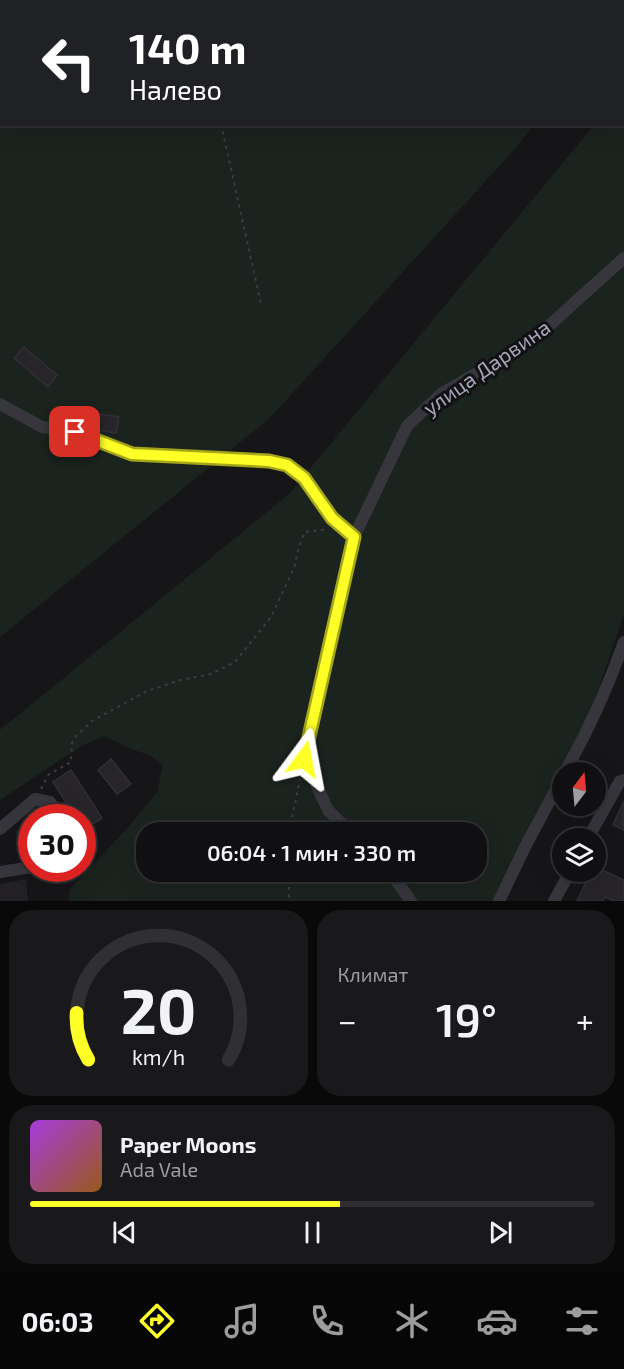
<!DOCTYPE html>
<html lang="ru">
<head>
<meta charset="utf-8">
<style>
	:root { --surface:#101012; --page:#19191b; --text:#f1f3f6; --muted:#9c9d9f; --line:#303032; --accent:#feff26 }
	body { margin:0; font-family:"Exo 2",sans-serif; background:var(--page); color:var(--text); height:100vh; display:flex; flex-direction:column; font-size:22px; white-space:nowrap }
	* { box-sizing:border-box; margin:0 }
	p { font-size:20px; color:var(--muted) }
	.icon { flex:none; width:33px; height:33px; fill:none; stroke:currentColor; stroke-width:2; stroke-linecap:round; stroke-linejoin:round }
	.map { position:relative; height:901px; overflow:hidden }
	.panel { display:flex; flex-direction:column; gap:9px; padding:9px; background:#09090a; flex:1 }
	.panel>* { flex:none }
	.guide { position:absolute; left:0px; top:0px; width:624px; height:126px; box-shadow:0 6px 24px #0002,0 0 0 2px var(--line); background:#202124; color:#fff; overflow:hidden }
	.needle { width:39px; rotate:16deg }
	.buttons { position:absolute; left:552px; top:762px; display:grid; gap:12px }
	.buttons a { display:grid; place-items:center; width:54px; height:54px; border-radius:50%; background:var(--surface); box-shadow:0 6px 24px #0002,0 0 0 2px var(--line); font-size:30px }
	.speed { position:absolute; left:18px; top:804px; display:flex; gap:12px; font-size:30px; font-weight:700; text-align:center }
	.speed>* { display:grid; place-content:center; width:78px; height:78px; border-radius:50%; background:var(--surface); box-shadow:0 6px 24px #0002,0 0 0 2px var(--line); line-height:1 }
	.speed .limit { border:9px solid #d22; background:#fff; color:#111 }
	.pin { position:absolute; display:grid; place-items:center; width:51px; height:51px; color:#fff; margin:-26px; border-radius:12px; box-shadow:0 3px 9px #0006 }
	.me { position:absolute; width:66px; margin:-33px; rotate:13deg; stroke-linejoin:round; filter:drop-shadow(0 0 4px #0008) }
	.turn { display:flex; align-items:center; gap:21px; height:126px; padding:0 30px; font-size:27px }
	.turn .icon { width:78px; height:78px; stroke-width:2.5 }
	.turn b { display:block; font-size:42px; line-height:51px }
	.big { font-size:45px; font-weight:600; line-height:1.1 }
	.panel .tile { flex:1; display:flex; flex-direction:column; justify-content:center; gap:9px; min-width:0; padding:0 21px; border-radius:24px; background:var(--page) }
	.panel .dial { align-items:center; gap:0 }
	.dial svg { height:156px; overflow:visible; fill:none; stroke:var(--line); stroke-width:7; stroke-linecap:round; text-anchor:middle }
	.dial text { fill:var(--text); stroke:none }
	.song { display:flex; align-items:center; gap:18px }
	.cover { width:72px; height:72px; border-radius:9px; background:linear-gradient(135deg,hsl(280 70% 55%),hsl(30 70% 35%)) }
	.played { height:6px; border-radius:3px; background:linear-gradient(90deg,var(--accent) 55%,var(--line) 55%) }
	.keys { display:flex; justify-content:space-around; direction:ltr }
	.heat { display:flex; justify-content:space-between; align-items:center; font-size:33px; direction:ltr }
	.panel .tiles { flex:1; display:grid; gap:9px; grid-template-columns:1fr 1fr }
	.tile:last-child { grid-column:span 2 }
	.trip { position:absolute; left:136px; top:822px; width:351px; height:60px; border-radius:24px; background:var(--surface); box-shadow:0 6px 24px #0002,0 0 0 2px var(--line); font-weight:600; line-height:60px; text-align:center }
	.menu { display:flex; height:96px; justify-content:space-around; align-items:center; background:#060607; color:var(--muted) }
	.menu .icon { width:42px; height:42px }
	.menu .current { color:var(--accent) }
	.menu b { font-size:27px; color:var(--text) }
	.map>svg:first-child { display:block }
	.built { fill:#232125 }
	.green { fill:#1b231f; fill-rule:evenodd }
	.building { fill:#272529; stroke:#312f34; stroke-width:1.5 }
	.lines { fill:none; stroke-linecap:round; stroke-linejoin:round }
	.path { stroke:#3d3c44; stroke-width:2; stroke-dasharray:3 4.5; stroke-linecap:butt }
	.minor { stroke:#37363d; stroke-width:12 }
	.route-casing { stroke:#a5a619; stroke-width:15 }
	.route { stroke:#feff26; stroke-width:10 }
	.labels { text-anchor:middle; stroke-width:6; stroke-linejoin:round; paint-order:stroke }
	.street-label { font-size:21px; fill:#a7a6b9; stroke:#111013 }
</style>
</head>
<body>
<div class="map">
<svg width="624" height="901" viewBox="0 0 624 901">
	<rect width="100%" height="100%" fill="#161518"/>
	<polygon class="built" points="26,879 28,901 0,901 0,884"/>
	<g class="green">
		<polygon points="0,0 557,0 557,1 2,2 2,124 534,125 513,151 269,419 0,637"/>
		<path d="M624 88V615L590 713 565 764 493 901H68L70 889 129 826 157 792 163 765 151 756 126 747 105 736 83 745 0 800V730L289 494 594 125 622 124V90ZM147 832H477V872H147Z"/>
	</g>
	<g class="building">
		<polygon points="24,347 57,375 48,387 14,358"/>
		<polygon points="85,412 119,417 116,433 90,429 83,426"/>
		<polygon points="111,759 131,784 117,794 98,770"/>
		<polygon points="71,770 102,818 82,831 82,818 76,818 53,782"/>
		<polygon points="624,801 624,830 613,825"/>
		<polygon points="32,823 32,854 17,832"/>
		<polygon points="596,867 624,880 624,901 614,901 605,897 603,901 577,901 591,872 596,872"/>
	</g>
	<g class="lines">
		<g class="path">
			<polyline points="194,0 194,2"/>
			<polyline points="568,0 569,2"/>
			<polyline points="593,0 595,2"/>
			<polyline points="66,2 67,0"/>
			<polyline points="414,2 428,0"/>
			<polyline points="622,12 624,12"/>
			<polyline points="0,48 2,48"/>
			<polyline points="221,124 261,304"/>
			<polyline points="41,789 48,775 71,762 72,743 76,736 92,721 147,691 181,680 211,674 235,662 271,617 294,568 299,546 305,532 328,529"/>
			<polyline points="289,832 300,779"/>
			<polyline points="289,872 289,901"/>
		</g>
		<g class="minor">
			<polyline points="0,404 42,427 75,432 132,454 269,461 287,465 304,478 332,518 354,537"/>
			<path d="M565 772C588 731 608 687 624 642"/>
			<polyline points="0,829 35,799 50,802 62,818"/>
			<polyline points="350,832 328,810 304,759 354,537 407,426 441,394 532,341 624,258"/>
			<polyline points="588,838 620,781 624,780"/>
			<polyline points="0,872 32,867"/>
			<polyline points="388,872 395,879 411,901"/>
			<polyline points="499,901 526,845 562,778"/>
			<polyline points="554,901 570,872"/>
		</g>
	</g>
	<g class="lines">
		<defs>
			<polyline id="route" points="75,432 132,454 269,461 287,465 304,478 332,518 354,537 304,759"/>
		</defs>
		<use href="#route" class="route-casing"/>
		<use href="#route" class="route"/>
	</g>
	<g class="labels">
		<g class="street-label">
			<text transform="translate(487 368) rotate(-35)" y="7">улица Дарвина</text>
		</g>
	</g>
</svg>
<div class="buttons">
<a><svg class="needle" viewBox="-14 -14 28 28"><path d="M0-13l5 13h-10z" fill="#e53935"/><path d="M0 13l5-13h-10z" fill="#9c9d9f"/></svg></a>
<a><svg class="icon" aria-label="layers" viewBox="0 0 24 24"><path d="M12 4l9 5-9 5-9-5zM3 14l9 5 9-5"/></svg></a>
</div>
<div class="speed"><div class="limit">30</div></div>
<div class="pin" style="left:75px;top:432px;background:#d93025"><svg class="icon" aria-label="arrive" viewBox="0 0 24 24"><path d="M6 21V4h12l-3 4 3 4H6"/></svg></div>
<svg class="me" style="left:304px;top:759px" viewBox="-20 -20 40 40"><path d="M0-17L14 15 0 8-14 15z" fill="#feff26" stroke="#fff" stroke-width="4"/></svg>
<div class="trip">06:04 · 1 мин · 330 m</div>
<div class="guide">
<div class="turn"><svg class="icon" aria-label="left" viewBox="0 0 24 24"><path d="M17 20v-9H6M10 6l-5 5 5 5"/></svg><div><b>140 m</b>Налево</div></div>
</div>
</div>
<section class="panel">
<div class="tiles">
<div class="tile dial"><svg viewBox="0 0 100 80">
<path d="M14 69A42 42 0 1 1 86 69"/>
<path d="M14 69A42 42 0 0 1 8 45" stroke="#feff26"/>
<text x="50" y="56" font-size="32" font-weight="700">20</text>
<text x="50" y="72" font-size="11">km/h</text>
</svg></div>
<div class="tile"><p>Климат</p>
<div class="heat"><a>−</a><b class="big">19°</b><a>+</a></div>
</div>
<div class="tile">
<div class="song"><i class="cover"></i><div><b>Paper Moons</b><p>Ada Vale</p></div></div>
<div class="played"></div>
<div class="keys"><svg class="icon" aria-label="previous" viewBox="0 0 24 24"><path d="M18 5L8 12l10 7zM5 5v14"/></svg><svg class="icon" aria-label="pause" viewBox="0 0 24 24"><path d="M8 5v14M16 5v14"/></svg><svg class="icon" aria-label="next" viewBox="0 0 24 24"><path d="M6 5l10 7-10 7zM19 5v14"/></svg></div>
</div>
</div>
</section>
<nav class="menu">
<b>06:03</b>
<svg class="icon current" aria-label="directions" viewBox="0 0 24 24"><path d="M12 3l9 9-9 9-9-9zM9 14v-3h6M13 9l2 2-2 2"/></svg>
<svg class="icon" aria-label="music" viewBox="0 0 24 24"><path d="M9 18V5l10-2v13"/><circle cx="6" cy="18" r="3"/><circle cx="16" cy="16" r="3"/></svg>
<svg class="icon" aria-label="phone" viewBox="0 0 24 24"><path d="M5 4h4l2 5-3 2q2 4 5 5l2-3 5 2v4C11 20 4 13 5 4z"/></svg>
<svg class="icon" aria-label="climate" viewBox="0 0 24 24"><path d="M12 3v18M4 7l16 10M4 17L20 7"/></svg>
<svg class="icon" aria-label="car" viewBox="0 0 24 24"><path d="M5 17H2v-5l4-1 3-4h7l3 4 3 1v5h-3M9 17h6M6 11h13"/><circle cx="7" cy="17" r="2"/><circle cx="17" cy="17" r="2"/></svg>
<svg class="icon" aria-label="filters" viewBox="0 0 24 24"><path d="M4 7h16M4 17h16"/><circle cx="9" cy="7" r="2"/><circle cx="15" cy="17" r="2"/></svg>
</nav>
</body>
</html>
